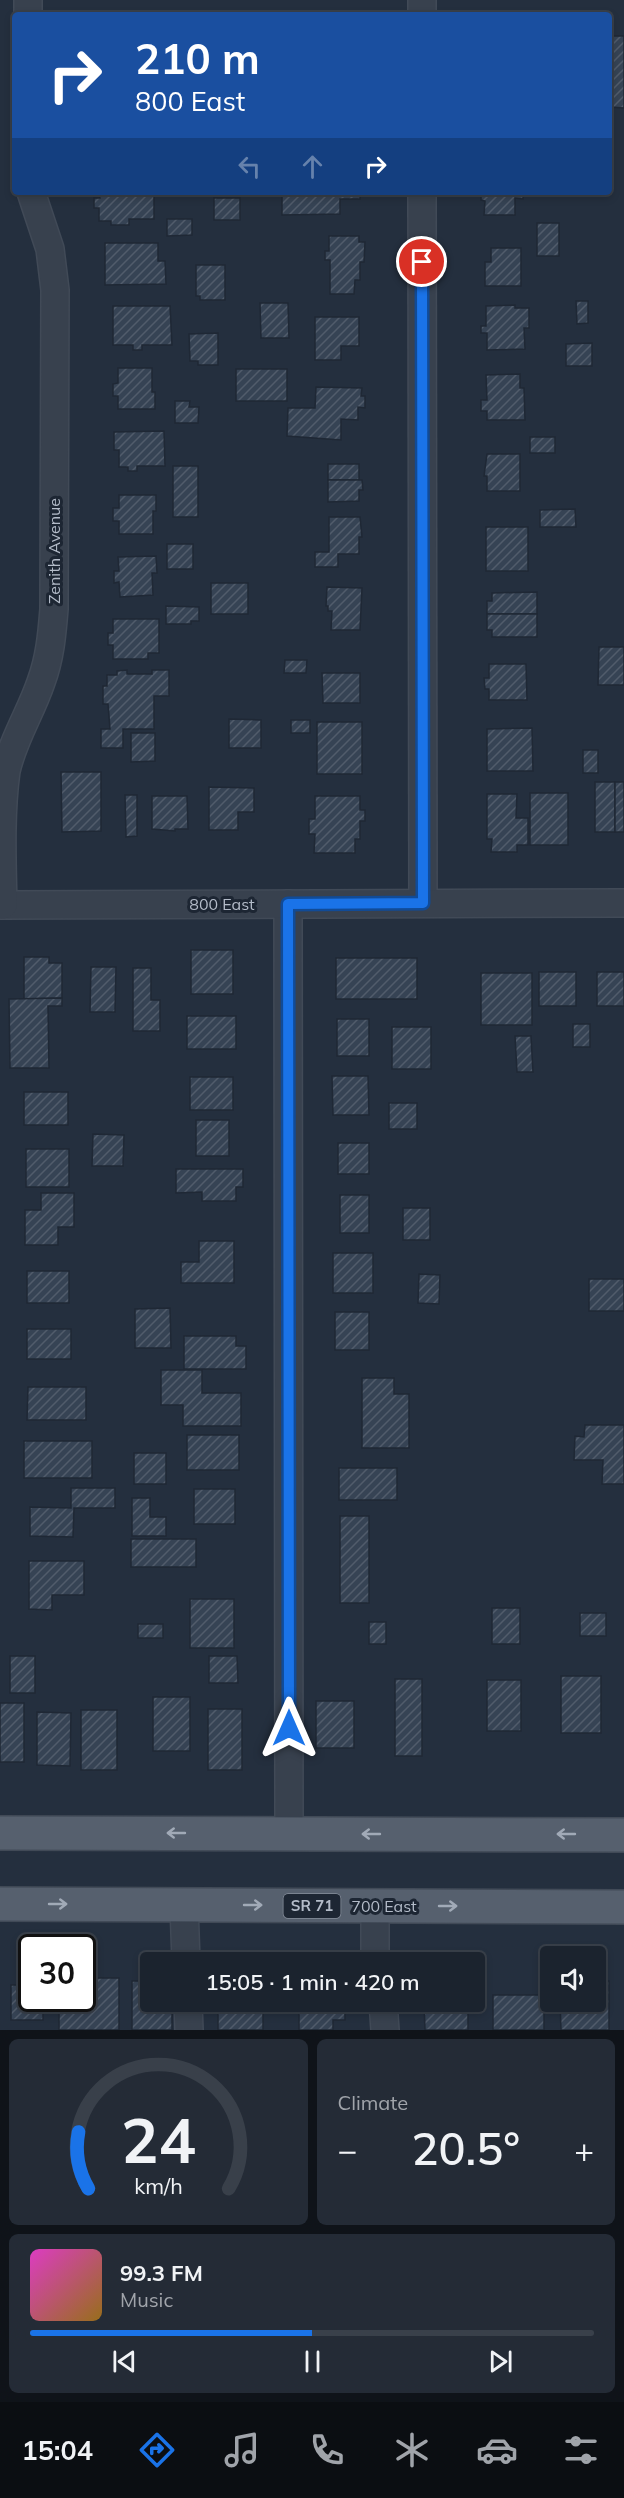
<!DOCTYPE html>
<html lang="en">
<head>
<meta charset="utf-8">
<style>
	:root { --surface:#1b232e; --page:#242b36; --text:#f1f3f6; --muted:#a0a4aa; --line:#39404a; --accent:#1a73e8 }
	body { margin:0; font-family:Mulish,sans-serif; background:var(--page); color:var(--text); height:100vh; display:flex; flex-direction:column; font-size:22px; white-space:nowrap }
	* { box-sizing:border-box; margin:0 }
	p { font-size:20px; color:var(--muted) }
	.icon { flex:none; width:33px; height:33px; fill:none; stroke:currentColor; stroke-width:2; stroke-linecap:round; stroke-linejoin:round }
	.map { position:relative; height:2030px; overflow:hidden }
	.panel { display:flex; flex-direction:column; gap:9px; padding:9px; background:#0f1319; flex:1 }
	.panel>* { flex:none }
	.guide { position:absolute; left:12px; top:12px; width:600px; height:183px; border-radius:6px; box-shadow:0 3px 9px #0003,0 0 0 2px var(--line); background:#1a4fa0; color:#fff; overflow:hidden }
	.fabs { position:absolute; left:540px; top:1946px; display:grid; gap:12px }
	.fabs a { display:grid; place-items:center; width:66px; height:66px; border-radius:6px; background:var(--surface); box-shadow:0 3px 9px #0003,0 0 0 2px var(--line); font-size:30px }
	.speed { position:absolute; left:18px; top:1934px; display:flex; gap:12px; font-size:30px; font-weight:700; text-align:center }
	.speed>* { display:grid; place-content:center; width:78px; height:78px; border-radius:50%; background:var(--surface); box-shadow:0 3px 9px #0003,0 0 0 2px var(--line); line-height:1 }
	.speed .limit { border:3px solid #111; border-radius:9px; background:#fff; color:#111 }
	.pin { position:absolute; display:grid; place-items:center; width:51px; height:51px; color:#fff; margin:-26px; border:3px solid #fff; border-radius:50%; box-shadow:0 2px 6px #0007 }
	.me { position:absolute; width:66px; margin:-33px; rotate:0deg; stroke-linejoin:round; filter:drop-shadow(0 0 4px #0008) }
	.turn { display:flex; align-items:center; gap:21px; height:126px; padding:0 24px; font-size:27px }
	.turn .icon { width:78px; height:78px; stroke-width:2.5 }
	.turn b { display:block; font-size:42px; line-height:51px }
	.lanes { display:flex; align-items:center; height:57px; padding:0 24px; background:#0003; justify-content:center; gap:30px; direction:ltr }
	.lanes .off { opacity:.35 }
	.big { font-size:45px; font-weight:600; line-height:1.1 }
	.panel .card { flex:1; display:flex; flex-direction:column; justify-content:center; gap:9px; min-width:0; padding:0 21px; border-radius:9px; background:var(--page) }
	.panel .dial { align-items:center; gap:0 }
	.dial svg { height:156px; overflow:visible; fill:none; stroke:var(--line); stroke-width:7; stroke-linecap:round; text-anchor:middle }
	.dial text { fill:var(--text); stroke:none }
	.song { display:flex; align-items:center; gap:18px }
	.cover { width:72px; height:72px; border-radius:9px; background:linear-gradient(135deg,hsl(310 70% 55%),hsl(40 70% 35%)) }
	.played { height:6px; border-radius:3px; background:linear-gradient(90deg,var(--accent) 50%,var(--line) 50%) }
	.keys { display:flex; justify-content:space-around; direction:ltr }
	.heat { display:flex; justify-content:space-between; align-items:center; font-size:33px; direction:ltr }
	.panel .tiles { flex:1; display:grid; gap:9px; grid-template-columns:1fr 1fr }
	.card:last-child { grid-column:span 2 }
	.trip { position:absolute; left:140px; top:1952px; width:345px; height:60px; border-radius:6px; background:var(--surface); box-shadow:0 3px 9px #0003,0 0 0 2px var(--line); font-weight:600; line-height:60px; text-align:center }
	.dock { display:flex; height:96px; justify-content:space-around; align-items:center; background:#0b0e12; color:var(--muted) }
	.dock .icon { width:42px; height:42px }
	.dock .on { color:var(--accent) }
	.dock b { font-size:27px; color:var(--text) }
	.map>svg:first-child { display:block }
	.building { fill:url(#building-hatch); stroke:#1f2835; stroke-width:1.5 }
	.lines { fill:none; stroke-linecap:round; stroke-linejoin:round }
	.minor-casing { stroke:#414a57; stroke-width:30 }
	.major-casing { stroke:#414a57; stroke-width:36 }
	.minor { stroke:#38414e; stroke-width:27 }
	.major { stroke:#56606e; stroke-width:33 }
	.oneway { stroke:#a1aab7 }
	.route-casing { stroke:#114b97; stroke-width:15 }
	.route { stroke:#1a73e8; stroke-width:10 }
	.labels { text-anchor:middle; stroke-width:6; stroke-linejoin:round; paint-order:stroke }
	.shield { fill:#1d2633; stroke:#878f9c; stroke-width:1.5 }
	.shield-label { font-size:15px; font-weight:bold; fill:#b4bcc9 }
	.street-label { font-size:16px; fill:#b4bcc9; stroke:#1d2633 }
</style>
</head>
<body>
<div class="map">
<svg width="624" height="2030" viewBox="0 0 624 2030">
	<defs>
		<pattern id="building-hatch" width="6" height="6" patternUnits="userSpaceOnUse" patternTransform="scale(1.5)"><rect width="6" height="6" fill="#364354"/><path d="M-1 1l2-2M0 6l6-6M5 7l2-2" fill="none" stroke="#515c6b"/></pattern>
	</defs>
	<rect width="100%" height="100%" fill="#242f3e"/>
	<g class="building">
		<polygon points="609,31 612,31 612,36 624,36 624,108 609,107"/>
		<polygon points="100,192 154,192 154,219 129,219 129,225 111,225 111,221 99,221 99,208 94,208 94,198 100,198"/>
		<polygon points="282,192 360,192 360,199 340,199 340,214 282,215"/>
		<polygon points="481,192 523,192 523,199 515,198 515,215 484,215 485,201 481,200"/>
		<rect x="214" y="198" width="26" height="22"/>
		<polygon points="167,219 192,219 192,235 167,236"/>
		<rect x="537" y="223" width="22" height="33"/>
		<polygon points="329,236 359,236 359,242 365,242 364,262 360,262 360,280 355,280 354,294 330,294 330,260 325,260 325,251 329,251"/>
		<polygon points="105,243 158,243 158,261 165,261 166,284 105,285"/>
		<polygon points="491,248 521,248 521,286 485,286 485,262 491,262"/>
		<polygon points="196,265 225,265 225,300 200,300 200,296 196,296"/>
		<polygon points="576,301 588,301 588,323 577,324"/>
		<polygon points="260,303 288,303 289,338 261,338"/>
		<polygon points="515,305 515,308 529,308 529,328 524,328 525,349 487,350 487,333 481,333 481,326 486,326 486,306"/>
		<polygon points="113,306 170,306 172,345 142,345 142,350 133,350 133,345 113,345"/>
		<polygon points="315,317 359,317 359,346 341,346 341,360 315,360"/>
		<polygon points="218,333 218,365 198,365 198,361 190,361 189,334"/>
		<polygon points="592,343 592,366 566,366 566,344"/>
		<polygon points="118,368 152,368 152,392 155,392 155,409 118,409 118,396 113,396 113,384 118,383"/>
		<rect x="236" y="369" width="51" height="32"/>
		<polygon points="520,374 520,388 524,388 525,420 487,420 487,411 481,411 481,400 487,400 486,375"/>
		<polygon points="316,387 362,388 361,396 365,396 365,408 358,407 358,420 341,419 341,440 287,436 288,408 315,408"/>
		<polygon points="175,401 190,401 189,407 199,407 198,423 175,423"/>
		<polygon points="164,431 165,466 137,466 137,471 128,471 128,467 119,467 119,450 114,450 114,432"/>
		<rect x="530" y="437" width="25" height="16"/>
		<polygon points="487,454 520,454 520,491 487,491 487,476 484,476"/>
		<rect x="328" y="464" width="31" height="16"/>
		<rect x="173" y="466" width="25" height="51"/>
		<polygon points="328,480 362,480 363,490 359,490 359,501 328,502"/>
		<polygon points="119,495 156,495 156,511 153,511 153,534 119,534 119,521 113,521 113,508 119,508"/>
		<polygon points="575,509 576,527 540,527 540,510"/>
		<polygon points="329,517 360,517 362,537 359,537 359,554 338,554 338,567 315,567 315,552 329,552"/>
		<rect x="486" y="527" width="42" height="44"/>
		<rect x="167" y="544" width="26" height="25"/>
		<polygon points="156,556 157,573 152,573 153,595 120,597 119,582 114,583 114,571 119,571 118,557"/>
		<rect x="211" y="583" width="37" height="31"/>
		<polygon points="327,587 362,588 360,630 331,630 332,611 328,611 328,606 326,606"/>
		<polygon points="537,592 537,614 487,614 487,601 492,601 492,593"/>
		<polygon points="166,606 199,607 199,621 191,621 191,624 166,624"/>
		<polygon points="487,614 537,614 537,637 492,637 492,630 487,630"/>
		<polygon points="113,619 159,619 159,653 148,653 148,659 113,659 113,645 108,645 108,633 113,633"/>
		<polygon points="599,647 624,647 624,685 598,685"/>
		<polygon points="285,660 307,660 306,673 284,673"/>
		<polygon points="489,664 526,664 527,700 489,700 489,689 485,689 484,678 489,678"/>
		<polygon points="127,670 127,674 152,674 152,670 169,670 169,696 154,696 154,729 123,729 123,748 101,748 101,729 110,729 108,704 103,704 103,686 107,686 107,675 117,675 117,671"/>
		<polygon points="322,673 360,673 360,703 323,703"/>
		<polygon points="229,719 261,720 261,748 229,748"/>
		<rect x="291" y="720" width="19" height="13"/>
		<rect x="317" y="722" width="45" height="52"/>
		<polygon points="532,728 533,771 487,771 487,729"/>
		<polygon points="131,733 155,733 155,761 131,762"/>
		<rect x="583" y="750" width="15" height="23"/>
		<polygon points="61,772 101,772 101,831 62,832"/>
		<rect x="595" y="782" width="20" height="50"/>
		<rect x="615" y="782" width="9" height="50"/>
		<polygon points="209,787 254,788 254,812 238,812 238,830 209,830"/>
		<rect x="530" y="793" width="38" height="52"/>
		<polygon points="487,794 517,794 516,818 528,818 528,845 517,845 517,852 491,852 492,839 487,839"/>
		<polygon points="125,795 137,795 137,836 126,837"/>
		<polygon points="152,796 187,796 188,829 175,829 175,831 152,829"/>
		<polygon points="315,796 360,796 360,810 365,810 365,821 360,821 360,839 355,839 355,853 314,853 315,834 309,834 309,819 315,819"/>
		<rect x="191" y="950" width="42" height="44"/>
		<polygon points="24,957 49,957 49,963 62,963 62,998 24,999"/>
		<rect x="336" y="958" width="81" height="41"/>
		<polygon points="91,967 116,967 115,1012 90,1012"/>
		<polygon points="133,968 151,968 151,1000 160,1000 160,1031 133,1031"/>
		<rect x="539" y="972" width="37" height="34"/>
		<rect x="597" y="972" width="27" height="34"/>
		<rect x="481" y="973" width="51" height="52"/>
		<polygon points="62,998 62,1006 48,1006 49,1068 10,1068 9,999"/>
		<rect x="187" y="1016" width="49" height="33"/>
		<rect x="337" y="1019" width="32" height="37"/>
		<rect x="573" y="1024" width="17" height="23"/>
		<rect x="392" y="1027" width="39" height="42"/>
		<polygon points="515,1036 531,1036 533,1072 517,1072"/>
		<polygon points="332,1076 368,1076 369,1115 333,1115"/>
		<rect x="190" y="1077" width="43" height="33"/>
		<rect x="24" y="1092" width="44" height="33"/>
		<rect x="389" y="1103" width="28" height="26"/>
		<rect x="196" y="1120" width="33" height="36"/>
		<polygon points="93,1134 124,1135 123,1166 92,1166"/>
		<rect x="338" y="1143" width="31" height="31"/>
		<rect x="26" y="1149" width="43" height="38"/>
		<polygon points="176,1169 243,1169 243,1187 236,1187 236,1201 202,1201 202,1192 176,1193"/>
		<polygon points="41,1193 74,1193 74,1227 58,1227 58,1245 25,1245 25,1210 41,1210"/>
		<rect x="340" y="1195" width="29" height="38"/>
		<rect x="403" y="1208" width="27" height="32"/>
		<polygon points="199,1241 234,1241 234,1283 181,1283 181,1262 199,1262"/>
		<rect x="333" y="1253" width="40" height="40"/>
		<rect x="27" y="1271" width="42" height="32"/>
		<polygon points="419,1274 440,1275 439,1304 418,1303"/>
		<rect x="589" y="1279" width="35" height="32"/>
		<polygon points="170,1308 171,1348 135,1348 135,1309"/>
		<rect x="335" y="1312" width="34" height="38"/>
		<rect x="27" y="1329" width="44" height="30"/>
		<polygon points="184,1336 236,1336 236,1346 246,1346 246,1369 184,1369"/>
		<polygon points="161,1370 202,1370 202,1393 241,1393 241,1426 183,1426 183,1405 161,1405"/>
		<polygon points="362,1378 394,1378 394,1394 409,1394 409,1448 362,1448"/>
		<polygon points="28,1387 86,1387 86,1420 27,1420"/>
		<polygon points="585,1425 624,1425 624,1484 602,1484 603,1460 574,1460 575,1436 584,1437"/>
		<rect x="187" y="1435" width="52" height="35"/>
		<rect x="24" y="1441" width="68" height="37"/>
		<rect x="134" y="1453" width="32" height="31"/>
		<rect x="339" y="1468" width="58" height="32"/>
		<polygon points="71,1488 115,1488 115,1508 74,1508 73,1537 30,1536 30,1507 71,1508"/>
		<rect x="194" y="1489" width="41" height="35"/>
		<polygon points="132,1498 150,1498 150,1517 166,1517 166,1536 132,1536"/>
		<rect x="340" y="1516" width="29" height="87"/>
		<rect x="131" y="1539" width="65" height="28"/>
		<polygon points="29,1561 84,1561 84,1595 52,1595 52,1610 29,1609"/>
		<rect x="190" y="1599" width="44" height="49"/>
		<rect x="492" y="1608" width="28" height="36"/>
		<rect x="580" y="1613" width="26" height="23"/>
		<rect x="369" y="1622" width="17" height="22"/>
		<rect x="138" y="1624" width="25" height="14"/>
		<rect x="10" y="1656" width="25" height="37"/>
		<polygon points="209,1656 237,1656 238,1683 209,1683"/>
		<rect x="561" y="1676" width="40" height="57"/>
		<rect x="395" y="1679" width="27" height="77"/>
		<rect x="487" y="1680" width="34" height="51"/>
		<rect x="153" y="1697" width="37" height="54"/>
		<rect x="316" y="1701" width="38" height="47"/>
		<rect x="0" y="1703" width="24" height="59"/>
		<rect x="208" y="1709" width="34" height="61"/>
		<rect x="81" y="1710" width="36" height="60"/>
		<polygon points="37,1712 71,1713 70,1766 37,1765"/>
		<polygon points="82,1978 119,1978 119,2030 59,2030 59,1998 82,1998"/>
		<polygon points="132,1981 150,1981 150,2001 172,2001 172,2030 132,2030"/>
		<polygon points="596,1981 609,1981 609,2030 561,2030 560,2001 596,2001"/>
		<polygon points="11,1985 32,1985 32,1998 43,1998 43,2020 11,2020"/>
		<rect x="493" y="1995" width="51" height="35"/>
		<rect x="218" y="2001" width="45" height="29"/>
		<polygon points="299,2001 345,2001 345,2020 333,2020 333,2030 299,2030"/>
		<polygon points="424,2001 468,2001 468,2030 425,2030"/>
	</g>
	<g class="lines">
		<defs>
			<g id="minor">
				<polyline points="422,0 422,15"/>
				<polyline points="28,15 28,0"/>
				<polyline points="422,192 423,903"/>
				<polyline points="288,904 289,1834"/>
				<polyline points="0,905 624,903"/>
				<path d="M3 905C2 862 0 814 6 771 13 739 31 712 41 682 50 658 52 634 54 609L55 290 50 249 31 192"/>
				<polyline points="184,1905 186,1962"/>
				<polyline points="375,1962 375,1906"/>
				<polyline points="188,2001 189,2030"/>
				<polyline points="383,2001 385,2030"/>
			</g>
			<g id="major">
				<polyline points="0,1833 624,1835"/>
				<polyline points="0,1904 624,1907"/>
			</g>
		</defs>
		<use href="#minor" class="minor-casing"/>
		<use href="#major" class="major-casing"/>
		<use href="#minor" class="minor"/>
		<use href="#major" class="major"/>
	</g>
	<defs><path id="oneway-shaft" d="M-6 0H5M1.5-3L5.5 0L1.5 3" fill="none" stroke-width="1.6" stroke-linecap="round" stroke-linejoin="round" transform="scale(1.5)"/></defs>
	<g class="oneway">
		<use href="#oneway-shaft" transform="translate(176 1833) rotate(-180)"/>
		<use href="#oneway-shaft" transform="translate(371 1834) rotate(-180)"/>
		<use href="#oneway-shaft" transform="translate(566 1834) rotate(-180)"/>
		<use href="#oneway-shaft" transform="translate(58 1904)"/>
		<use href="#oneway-shaft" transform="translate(253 1905)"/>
		<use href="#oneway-shaft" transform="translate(448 1906)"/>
	</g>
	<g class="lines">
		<defs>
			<polyline id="route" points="289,1728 288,904 423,903 422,262"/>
		</defs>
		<use href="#route" class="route-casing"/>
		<use href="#route" class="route"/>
	</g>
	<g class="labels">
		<rect class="shield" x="283.5" y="1894" width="57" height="24" rx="4.5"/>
		<g class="shield-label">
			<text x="312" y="1911">SR 71</text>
		</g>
		<g class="street-label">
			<text transform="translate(54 551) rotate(-90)" y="6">Zenith Avenue</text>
			<text x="222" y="910">800 East</text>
			<text x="384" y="1912">700 East</text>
		</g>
	</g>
</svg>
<div class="fabs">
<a><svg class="icon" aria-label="sound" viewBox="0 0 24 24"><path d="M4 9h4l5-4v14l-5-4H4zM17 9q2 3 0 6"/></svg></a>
</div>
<div class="speed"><div class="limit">30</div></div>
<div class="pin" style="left:422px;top:262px;background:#d93025"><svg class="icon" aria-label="arrive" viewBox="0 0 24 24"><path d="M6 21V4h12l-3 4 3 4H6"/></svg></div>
<svg class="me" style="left:289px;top:1728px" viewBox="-20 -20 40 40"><path d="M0-17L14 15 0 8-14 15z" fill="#1a73e8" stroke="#fff" stroke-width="4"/></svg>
<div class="trip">15:05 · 1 min · 420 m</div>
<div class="guide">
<div class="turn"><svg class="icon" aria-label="right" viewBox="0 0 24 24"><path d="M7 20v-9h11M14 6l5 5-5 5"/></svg><div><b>210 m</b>800 East</div></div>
<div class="lanes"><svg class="icon off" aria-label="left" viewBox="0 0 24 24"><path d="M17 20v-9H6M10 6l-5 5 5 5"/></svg><svg class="icon off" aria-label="ahead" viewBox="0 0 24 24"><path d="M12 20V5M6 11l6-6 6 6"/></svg><svg class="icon" aria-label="right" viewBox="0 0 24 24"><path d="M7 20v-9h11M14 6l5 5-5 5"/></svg></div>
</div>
</div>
<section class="panel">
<div class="tiles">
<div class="card dial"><svg viewBox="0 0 100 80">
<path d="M14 69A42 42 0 1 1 86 69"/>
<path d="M14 69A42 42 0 0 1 9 40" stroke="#1a73e8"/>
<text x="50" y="56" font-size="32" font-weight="700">24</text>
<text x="50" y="72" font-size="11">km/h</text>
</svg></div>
<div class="card"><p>Climate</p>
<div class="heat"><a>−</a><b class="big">20.5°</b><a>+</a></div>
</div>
<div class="card">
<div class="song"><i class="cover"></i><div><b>99.3 FM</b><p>Music</p></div></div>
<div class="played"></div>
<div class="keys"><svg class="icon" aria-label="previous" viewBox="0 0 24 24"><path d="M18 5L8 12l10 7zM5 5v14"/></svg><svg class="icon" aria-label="pause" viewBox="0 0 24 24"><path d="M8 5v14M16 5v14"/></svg><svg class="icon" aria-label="next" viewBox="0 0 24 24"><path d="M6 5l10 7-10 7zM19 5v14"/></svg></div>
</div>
</div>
</section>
<nav class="dock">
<b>15:04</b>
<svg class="icon on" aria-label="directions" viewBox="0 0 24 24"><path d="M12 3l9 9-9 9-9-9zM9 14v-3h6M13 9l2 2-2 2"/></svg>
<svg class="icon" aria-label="music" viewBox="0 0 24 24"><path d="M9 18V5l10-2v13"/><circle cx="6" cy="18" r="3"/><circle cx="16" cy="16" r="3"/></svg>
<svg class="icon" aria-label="phone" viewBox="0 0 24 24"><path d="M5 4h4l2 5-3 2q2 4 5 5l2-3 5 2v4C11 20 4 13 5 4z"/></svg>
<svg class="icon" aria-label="climate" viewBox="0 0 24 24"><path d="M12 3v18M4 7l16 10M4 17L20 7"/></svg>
<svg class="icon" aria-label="car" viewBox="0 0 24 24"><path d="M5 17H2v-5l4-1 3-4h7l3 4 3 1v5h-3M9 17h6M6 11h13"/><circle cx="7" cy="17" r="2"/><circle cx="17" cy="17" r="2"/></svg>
<svg class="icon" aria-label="filters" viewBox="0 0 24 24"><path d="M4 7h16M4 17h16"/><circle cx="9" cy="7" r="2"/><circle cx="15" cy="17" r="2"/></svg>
</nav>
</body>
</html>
